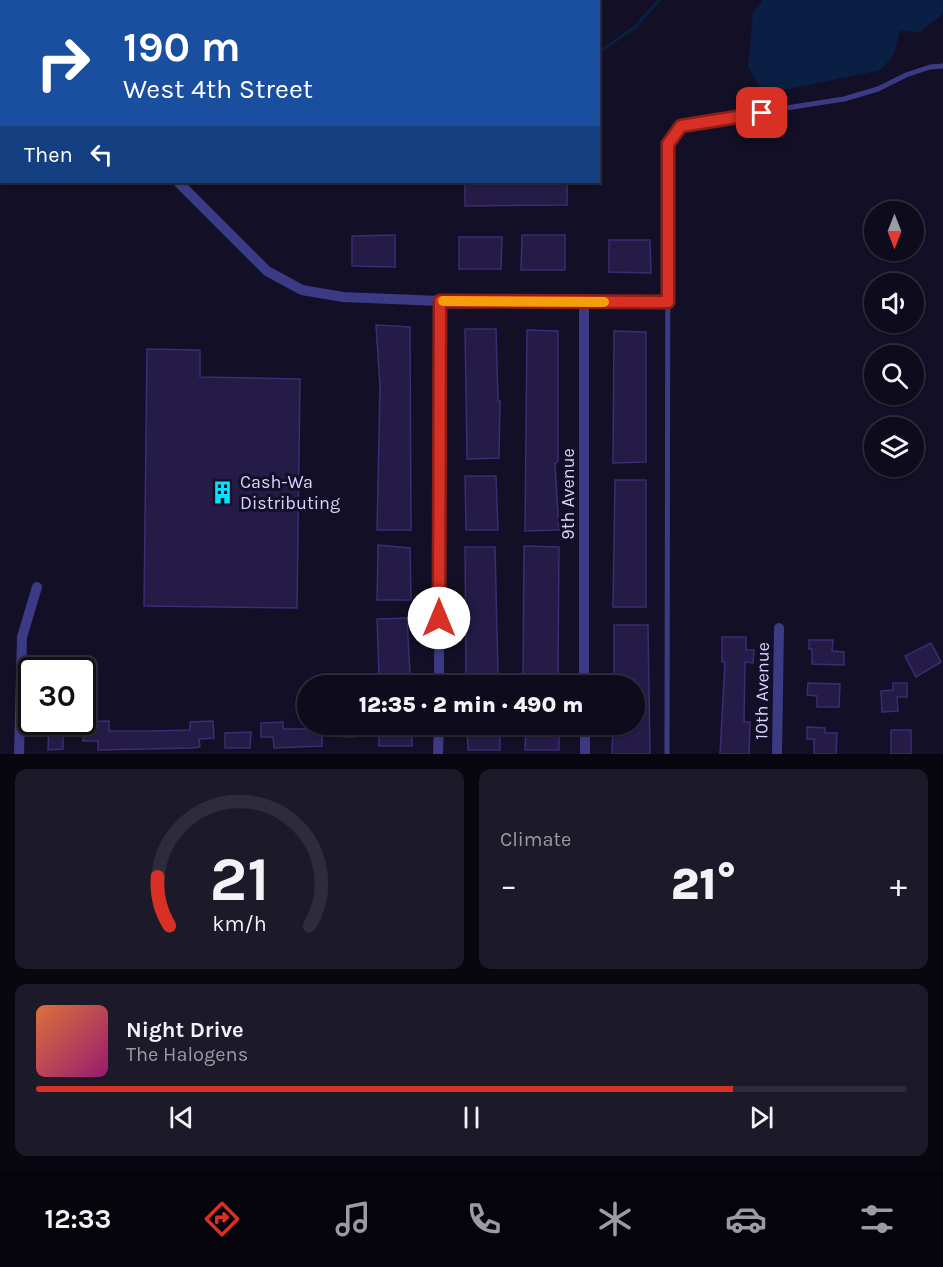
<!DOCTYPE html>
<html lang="en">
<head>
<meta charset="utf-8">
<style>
	:root { --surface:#0e0b1c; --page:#1c1929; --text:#f1f3f6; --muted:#9b9ba3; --line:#2e2b3b; --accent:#d93025 }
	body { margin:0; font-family:Karla,sans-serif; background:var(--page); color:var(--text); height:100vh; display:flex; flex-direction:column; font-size:22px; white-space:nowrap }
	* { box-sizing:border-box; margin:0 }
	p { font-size:20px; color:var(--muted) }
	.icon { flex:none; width:33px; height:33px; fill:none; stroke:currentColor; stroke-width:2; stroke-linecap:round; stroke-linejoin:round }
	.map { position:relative; height:754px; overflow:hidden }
	.side { display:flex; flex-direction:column; gap:15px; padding:15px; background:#08060f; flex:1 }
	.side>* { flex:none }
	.guide { position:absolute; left:0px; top:0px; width:600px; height:183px; box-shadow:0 2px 4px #0004,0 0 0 2px var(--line); background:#1a4fa0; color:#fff; overflow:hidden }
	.needle { width:39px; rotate:180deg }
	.controls { position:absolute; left:864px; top:201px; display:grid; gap:12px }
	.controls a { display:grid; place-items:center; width:60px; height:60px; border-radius:50%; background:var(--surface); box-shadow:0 2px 4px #0004,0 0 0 2px var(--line); font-size:30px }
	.speed { position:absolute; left:18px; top:657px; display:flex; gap:12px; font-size:30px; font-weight:700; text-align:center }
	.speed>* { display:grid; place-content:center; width:78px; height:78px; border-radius:50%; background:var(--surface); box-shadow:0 2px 4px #0004,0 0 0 2px var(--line); line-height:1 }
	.speed .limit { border:3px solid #111; border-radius:9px; background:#fff; color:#111 }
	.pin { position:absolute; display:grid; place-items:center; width:51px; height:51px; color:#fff; margin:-26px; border-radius:12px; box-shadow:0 3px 9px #0006 }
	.me { position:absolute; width:66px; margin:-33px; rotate:0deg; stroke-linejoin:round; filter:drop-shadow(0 0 4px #0008) }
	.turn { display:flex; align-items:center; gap:21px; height:126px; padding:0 24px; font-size:27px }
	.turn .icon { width:78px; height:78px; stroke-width:2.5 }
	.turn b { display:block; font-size:42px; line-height:51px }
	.then { display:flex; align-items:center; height:57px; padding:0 24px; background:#0003; gap:12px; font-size:22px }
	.big { font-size:45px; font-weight:800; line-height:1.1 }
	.side .widget { flex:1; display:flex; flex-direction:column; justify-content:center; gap:9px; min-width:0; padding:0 21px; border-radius:12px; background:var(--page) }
	.side .dial { align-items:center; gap:0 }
	.dial svg { height:156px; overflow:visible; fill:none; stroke:var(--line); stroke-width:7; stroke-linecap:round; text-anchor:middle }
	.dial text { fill:var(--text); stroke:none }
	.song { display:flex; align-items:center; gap:18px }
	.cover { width:72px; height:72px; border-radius:9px; background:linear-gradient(135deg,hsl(20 70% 55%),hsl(320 70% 35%)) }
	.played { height:6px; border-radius:3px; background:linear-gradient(90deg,var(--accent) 80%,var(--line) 80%) }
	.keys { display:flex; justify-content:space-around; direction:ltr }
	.heat { display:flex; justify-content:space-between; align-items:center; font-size:33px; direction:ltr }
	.side .tiles { flex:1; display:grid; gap:15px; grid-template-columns:1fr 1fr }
	.widget:last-child { grid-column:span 2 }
	.trip { position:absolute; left:297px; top:675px; width:348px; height:60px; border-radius:30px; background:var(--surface); box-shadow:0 2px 4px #0004,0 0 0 2px var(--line); font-weight:800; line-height:60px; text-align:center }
	.dock { display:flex; height:96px; justify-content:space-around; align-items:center; background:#06040b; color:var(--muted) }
	.dock .icon { width:42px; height:42px }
	.dock .on { color:var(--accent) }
	.dock b { font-size:27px; color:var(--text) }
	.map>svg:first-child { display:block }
	.water { fill:#0a1f44 }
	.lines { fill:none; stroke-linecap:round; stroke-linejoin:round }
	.stream { stroke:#0a1f44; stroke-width:3 }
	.building { fill:#241b47; stroke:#3b2d73; stroke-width:1.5 }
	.service { stroke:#3d3a85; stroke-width:5 }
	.minor { stroke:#3d3a85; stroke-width:10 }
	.route-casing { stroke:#8d1f18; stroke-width:15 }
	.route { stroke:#d93025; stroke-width:10 }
	.slow { stroke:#f59e0b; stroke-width:10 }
	.labels { text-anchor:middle; stroke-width:6; stroke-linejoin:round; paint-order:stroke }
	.poi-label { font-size:18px; fill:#d9d4ff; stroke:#130f26; text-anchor:start }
	.street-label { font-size:18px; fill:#d9d4ff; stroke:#130f26 }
</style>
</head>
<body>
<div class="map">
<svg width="943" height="754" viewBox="0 0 943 754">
	<rect width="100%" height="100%" fill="#130f26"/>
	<polygon class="water" points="763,0 943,0 943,14 920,32 900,31 894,54 881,70 779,91 758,85 748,66 753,12"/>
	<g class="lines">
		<g class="stream">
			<polyline points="450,0 450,2"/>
			<polyline points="598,53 636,26 659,0"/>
		</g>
	</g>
	<g class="building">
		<polygon points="465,182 567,182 567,205 465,206"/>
		<polygon points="395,235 395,267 352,266 352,236"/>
		<polygon points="522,235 565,235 565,270 521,270"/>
		<polygon points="459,237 502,237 501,269 459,269"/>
		<polygon points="609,240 650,240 651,273 609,272"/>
		<polygon points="376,325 410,327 411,530 377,530 380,386"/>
		<polygon points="465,329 496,329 498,401 500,401 499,458 467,459"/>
		<polygon points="527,330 558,331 558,461 555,464 559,530 525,531"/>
		<polygon points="614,331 646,332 646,462 613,463"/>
		<polygon points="147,349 200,350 200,377 300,379 297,608 144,606"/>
		<polygon points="465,476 496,476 498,530 466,530"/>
		<polygon points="615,480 646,480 646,607 613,607"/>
		<polygon points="378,545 410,548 411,600 377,600"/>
		<polygon points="524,546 559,547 558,677 523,678"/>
		<polygon points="465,547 495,547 498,676 466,677"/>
		<polygon points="407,618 410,674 379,675 377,619"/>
		<polygon points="614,625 648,625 650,754 612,754 613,724 634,724 634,679 614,679"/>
		<polygon points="722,637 746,637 746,650 754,650 753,663 745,662 744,722 750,722 749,754 720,754 725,662 722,662"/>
		<polygon points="809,640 833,640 832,651 844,652 844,665 812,664 812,649 809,649"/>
		<polygon points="931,643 941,662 916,677 905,656"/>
		<polygon points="808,683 840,684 839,707 817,707 817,696 807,695"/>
		<polygon points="893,683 907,683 907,697 897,697 898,711 882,712 881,691 893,690"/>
		<polygon points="109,721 109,731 153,731 190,730 190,722 213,721 214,738 199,739 200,747 192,748 98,750 98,741 83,741 83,722"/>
		<polygon points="49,722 63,722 63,749 48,750"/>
		<polygon points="283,722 283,729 322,729 322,746 274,748 273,737 261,737 261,723"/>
		<polygon points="330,724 354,724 354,737 330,736"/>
		<rect x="379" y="724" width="33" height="22"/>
		<polygon points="467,724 500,724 500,750 468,750"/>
		<polygon points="526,724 559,724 559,750 525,750"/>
		<polygon points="807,727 825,728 825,733 837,733 836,754 814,754 814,739 807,739"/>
		<rect x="891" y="730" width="20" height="24"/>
		<polygon points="251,732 250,748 225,748 225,733"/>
	</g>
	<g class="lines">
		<polyline class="service" points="667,754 668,144 681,127 697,122 844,99 878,89 906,75 930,67 943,66"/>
		<g class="minor">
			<polyline points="0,102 2,102"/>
			<polyline points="178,182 267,271 302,290 343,297 440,301 668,302"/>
			<polyline points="584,302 584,686"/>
			<polyline points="439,686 440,301"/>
			<polyline points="585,724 585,754"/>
			<polyline points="19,754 22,637 37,587"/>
			<polyline points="438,754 439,724"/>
			<polyline points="777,754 779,628"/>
		</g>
	</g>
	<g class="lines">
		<defs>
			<polyline id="route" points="439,618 440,301 668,302 668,144 681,126 762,113"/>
		</defs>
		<use href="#route" class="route-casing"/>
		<use href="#route" class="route"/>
		<polyline class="slow" points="443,301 604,302"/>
	</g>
	<defs>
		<symbol id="building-bare" viewBox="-9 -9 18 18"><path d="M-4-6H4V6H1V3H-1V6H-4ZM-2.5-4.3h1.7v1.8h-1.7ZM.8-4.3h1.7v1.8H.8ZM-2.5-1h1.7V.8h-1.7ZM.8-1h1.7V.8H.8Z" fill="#00e5ff" stroke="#130f26" stroke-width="2.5" paint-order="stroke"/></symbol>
	</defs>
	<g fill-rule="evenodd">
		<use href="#building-bare" x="206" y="476" width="33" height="33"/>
	</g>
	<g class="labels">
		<g class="poi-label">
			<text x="240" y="488">Cash-Wa<tspan x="240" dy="21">Distributing</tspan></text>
		</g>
		<g class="street-label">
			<text transform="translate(568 494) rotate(-90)" y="6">9th Avenue</text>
			<text transform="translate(762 691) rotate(-89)" y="6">10th Avenue</text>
		</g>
	</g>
</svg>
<div class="controls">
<a><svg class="needle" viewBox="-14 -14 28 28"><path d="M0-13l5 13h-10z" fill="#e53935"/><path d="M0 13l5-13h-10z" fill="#9b9ba3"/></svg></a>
<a><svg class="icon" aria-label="sound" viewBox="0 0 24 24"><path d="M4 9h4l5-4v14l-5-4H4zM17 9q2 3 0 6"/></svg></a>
<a><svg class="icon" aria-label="search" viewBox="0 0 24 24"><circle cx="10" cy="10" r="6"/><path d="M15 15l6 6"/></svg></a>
<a><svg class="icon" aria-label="layers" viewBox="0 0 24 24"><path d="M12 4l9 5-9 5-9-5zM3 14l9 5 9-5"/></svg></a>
</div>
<div class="speed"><div class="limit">30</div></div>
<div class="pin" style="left:762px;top:113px;background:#d93025"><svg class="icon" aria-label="arrive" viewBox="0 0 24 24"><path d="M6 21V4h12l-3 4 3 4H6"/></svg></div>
<svg class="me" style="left:439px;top:618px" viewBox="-20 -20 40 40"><circle r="19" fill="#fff"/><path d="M0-13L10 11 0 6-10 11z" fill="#d93025"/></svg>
<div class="trip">12:35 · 2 min · 490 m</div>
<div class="guide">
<div class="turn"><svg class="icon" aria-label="right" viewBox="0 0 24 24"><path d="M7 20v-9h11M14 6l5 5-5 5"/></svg><div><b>190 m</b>West 4th Street</div></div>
<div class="then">Then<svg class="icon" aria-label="left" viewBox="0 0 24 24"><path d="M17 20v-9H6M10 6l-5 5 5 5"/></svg></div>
</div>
</div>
<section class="side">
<div class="tiles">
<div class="widget dial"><svg viewBox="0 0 100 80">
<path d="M14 69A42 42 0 1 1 86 69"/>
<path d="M14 69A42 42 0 0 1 8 44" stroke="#d93025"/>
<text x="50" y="56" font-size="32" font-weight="700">21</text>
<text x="50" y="72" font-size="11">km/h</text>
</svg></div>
<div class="widget"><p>Climate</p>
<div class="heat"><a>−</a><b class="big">21°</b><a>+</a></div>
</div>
<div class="widget">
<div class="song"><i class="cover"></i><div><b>Night Drive</b><p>The Halogens</p></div></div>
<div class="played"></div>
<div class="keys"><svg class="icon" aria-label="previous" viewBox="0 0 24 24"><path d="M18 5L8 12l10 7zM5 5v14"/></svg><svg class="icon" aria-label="pause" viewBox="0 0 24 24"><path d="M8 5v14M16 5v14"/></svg><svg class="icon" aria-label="next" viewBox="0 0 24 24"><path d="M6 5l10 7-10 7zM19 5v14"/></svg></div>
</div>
</div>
</section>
<nav class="dock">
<b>12:33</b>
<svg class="icon on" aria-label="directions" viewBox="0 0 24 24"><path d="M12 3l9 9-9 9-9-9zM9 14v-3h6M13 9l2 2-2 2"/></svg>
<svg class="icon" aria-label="music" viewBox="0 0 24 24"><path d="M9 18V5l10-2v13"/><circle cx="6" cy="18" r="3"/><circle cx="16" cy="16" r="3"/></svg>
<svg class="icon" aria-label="phone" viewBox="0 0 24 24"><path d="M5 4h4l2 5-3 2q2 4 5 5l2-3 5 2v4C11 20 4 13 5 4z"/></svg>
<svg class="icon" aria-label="climate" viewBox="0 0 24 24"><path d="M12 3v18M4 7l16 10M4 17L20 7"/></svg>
<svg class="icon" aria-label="car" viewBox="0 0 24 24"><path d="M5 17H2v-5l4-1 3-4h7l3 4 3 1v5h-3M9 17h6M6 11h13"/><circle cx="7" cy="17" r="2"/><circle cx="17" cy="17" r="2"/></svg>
<svg class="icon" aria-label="filters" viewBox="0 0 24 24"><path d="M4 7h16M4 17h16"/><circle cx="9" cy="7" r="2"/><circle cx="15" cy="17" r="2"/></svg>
</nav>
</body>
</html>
